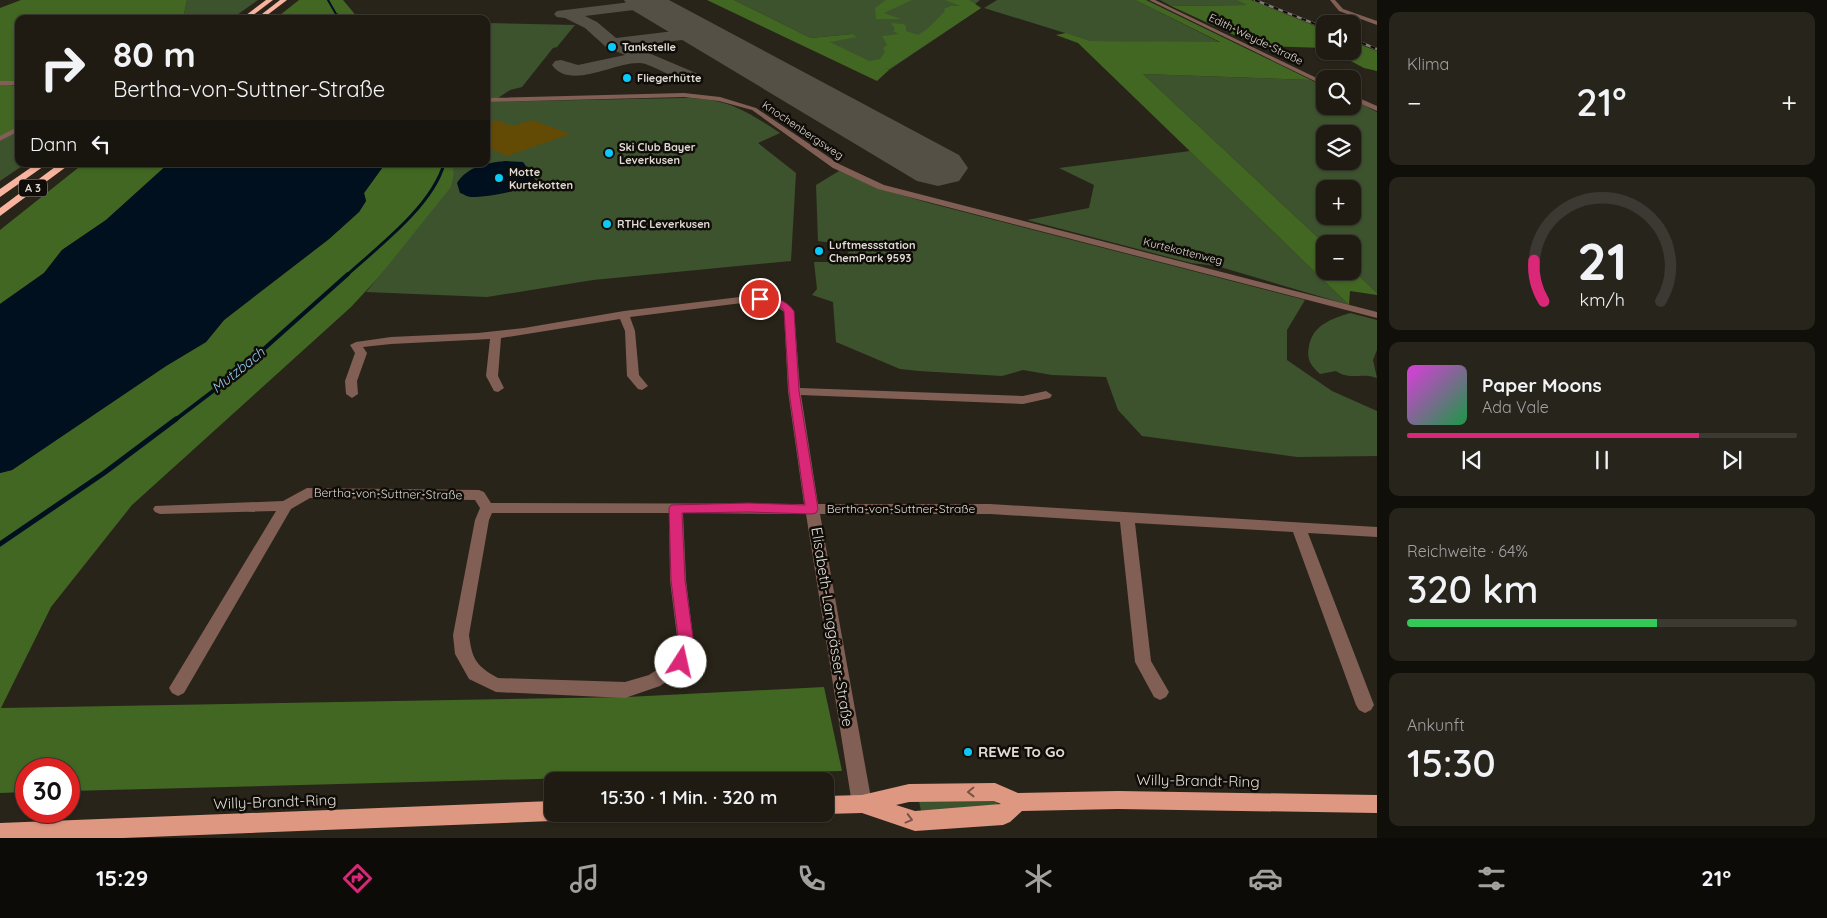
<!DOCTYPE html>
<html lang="de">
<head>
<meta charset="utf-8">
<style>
	:root { --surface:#1f1b13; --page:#27241c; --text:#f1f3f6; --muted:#a1a1a0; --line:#3c3933; --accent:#db2777 }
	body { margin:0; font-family:Quicksand,sans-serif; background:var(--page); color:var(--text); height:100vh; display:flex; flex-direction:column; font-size:19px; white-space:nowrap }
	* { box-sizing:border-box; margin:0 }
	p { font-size:16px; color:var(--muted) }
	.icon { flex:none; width:28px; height:28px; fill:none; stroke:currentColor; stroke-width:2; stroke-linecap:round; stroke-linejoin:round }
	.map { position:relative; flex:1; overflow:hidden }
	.drawer { display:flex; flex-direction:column; gap:12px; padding:12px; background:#110f0a; width:450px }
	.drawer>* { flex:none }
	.banner { position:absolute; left:15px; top:15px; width:475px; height:152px; border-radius:10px; box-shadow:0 1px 4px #0004,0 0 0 1px var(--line); background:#1f1b13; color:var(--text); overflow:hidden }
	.fabs { position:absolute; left:1316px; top:15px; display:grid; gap:10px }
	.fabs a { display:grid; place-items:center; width:45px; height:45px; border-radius:10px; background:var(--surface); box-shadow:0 1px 4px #0004,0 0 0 1px var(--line); font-size:25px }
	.speed { position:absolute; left:15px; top:758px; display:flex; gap:10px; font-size:25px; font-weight:700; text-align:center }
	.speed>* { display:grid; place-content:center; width:65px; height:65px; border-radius:50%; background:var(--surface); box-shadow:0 1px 4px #0004,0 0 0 1px var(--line); line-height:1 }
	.speed .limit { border:8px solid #d22; background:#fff; color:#111 }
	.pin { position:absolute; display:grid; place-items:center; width:42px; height:42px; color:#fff; margin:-21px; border:2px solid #fff; border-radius:50%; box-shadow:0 1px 5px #0007 }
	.me { position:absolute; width:55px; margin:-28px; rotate:10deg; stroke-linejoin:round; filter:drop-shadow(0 0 4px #0008) }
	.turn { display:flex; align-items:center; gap:18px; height:105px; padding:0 15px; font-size:22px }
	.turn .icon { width:65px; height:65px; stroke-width:2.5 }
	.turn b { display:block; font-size:35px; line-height:42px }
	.then { display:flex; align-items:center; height:48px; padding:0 15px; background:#0003; gap:10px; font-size:19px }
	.big { font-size:38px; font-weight:600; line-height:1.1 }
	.drawer .card { flex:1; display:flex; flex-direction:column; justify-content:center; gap:8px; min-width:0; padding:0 18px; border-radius:10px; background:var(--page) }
	.drawer .dial { align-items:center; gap:0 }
	.dial svg { height:130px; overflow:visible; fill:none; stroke:var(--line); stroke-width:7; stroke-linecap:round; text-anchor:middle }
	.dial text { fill:var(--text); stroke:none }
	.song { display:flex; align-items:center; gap:15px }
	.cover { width:60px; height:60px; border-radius:8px; background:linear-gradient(135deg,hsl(300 70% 55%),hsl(140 70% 35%)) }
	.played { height:5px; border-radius:2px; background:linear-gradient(90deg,var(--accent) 75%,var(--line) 75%) }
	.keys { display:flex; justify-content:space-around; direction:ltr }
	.heat { display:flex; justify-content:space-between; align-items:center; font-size:28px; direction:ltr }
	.charge { height:8px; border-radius:4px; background:linear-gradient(90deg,#34c759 64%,var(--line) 0) }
	.trip { position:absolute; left:544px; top:772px; width:290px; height:50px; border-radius:10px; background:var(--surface); box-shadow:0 1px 4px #0004,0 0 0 1px var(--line); font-weight:600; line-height:50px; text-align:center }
	.tabs { display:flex; height:80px; justify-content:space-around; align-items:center; background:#0c0b08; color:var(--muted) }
	.tabs .icon { width:35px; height:35px }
	.tabs .current { color:var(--accent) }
	.tabs b { font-size:22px; color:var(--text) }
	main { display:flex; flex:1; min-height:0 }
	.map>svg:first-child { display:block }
	.green { fill:#3d532d; fill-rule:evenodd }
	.forest { fill:#426723 }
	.water { fill:#00101e }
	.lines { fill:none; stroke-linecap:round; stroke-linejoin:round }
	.stream-far3 { stroke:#00101e; stroke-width:2 }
	.stream-far2 { stroke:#00101e; stroke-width:3 }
	.stream-far1 { stroke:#00101e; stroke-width:4 }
	.stream { stroke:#00101e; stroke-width:5 }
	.taxiway { fill:#555046; fill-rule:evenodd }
	.runway { fill:#555046; fill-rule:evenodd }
	.building { fill:#634b05 }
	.minor { fill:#815f54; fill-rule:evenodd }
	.major { fill:#de9882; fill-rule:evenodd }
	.highway { fill:#f8b49f; fill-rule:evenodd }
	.rail-casing { stroke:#817c73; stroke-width:2.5 }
	.rail { stroke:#100d09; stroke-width:2; stroke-dasharray:5; stroke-linecap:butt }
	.oneway { stroke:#775246 }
	.route { fill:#db2777; stroke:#8e194d }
	.poi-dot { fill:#0bcafa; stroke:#100d09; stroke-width:2 }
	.labels { text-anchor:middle; stroke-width:5; stroke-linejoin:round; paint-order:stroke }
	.far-street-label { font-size:11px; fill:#dfdbd4; stroke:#100d09 }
	.far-poi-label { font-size:11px; font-weight:bold; fill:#dfdbd4; stroke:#100d09; text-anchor:start }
	.shield { fill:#100d09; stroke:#a19d97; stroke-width:1 }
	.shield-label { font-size:11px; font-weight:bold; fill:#dfdbd4 }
	.street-label { font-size:12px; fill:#dfdbd4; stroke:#100d09 }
	.water-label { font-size:14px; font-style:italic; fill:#8ecdf1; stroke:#100d09 }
	.near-street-label { font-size:15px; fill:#dfdbd4; stroke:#100d09 }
	.near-poi-label { font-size:15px; font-weight:bold; fill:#dfdbd4; stroke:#100d09; text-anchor:start }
</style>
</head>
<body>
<main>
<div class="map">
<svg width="1377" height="838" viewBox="0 0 1377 838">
	<rect width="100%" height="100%" fill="#292419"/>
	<g class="green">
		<polygon points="187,0 258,0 231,19 183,19"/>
		<polygon points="734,0 980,0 975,4 981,8 889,70 829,42 852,34 811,38"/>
		<polygon points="997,0 1135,0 1221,43 1091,41 984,8"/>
		<polygon points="1160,0 1236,0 1248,5 1171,6"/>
		<polygon points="486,23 575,25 557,47 553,48 522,87 510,90 498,98 486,98"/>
		<path d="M1143 74 1311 80 1325 87V106H1352L1353 100 1377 112V293L1353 270 1352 244H1325ZM1325 134H1352V161H1325ZM1325 189H1352V216H1325Z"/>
		<path d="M683 98C727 98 745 110 780 133L758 143 796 173 791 261 593 280 487 297 366 292 377 279 454 172 453 164H486V102Z"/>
		<polygon points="19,130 19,164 25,164 0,181 0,141"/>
		<polygon points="1190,151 1349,305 1217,266 1191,263 1027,220 1089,208 1094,185 1059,168"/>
		<polygon points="839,171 884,190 929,203 1305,300 1287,330 1287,360 1332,391 1377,411 1377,456 1297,457 1142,436 1118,410 1106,377 1052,375 1023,370 1002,376 919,371 900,369 836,342 833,302 812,295 817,289 814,262 850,262 847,245 818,241 816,185"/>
		<path d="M1350 313 1377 320V350L1373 360 1377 378C1362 372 1350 381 1336 371L1320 374C1311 366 1306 359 1309 346 1313 325 1331 319 1350 313Z"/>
		<polygon points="919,801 997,801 998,806 921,811"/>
	</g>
	<g class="forest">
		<polygon points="21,0 187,0 183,19 19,19 19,81 0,81 0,8"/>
		<polygon points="299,0 343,0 358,18 275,19"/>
		<path d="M707 0H734L811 38 852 34 857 37 830 42 870 61 880 59 885 52 883 48 887 45 882 36 899 34 893 31 895 29 891 23 903 24 906 26V31L918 35C929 29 936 20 945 11L944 9 951 6H961L945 0H969L981 8 889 69 885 67 889 70 877 81Z"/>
		<polygon points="886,0 912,0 884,13 901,19 876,19 875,8"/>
		<polygon points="1135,0 1146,0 1311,80 1143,74 1325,244 1325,271 1353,270 1377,293 1377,295 1350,291 1349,305 1078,43 1056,35 1066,33 1091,41 1220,42"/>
		<polygon points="1236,0 1251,0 1325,30 1325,48 1258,46 1171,6 1247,5"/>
		<polygon points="1353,42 1377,51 1377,71 1364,68 1332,51 1352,51"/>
		<polygon points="0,84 19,86 19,126 0,137"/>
		<polygon points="83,164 168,164 106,220 62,250 44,273 0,304 0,230"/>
		<polygon points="385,164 453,164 454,172 451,187 377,279 351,307 132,505 51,607 1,708 627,697 824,687 842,771 69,791 69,769 26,769 26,792 0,793 0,473 12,470 166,366 206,342 224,320 329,239 359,212 366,201 364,193"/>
	</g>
	<g class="water">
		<path d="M505 161 523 162 537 182C522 191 488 197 471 197 467 197 464 194 460 193L457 183C468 166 487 163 505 161Z"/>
		<polygon points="168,164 385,164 364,193 366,201 359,212 329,239 224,320 206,342 166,366 12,470 0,473 0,304 44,273 62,250 106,220"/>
	</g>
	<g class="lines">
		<polyline class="stream-far3" points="328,0 336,14 346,19"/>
		<path class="stream-far2" d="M347 275C379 246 432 206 444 164"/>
		<polyline class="stream-far1" points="175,420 238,372 348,274"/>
		<polyline class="stream" points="0,544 104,473 176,419"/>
		<path class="taxiway" d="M647 0 655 1 657 4 655 7 650 8 585 16 597 22 616 38 699 28 705 30 707 33 705 36 699 38 632 46 696 73 698 77 696 81 689 83 682 81C673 77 648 63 640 63 616 61 570 91 552 65L555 61 561 60 578 65 625 55 606 47 585 28 565 18 557 17 554 14 557 11Z"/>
		<polygon class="runway" points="624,0 669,0 959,155 968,168 959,181 938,186 917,181 629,8"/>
	</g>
	<polygon class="building" points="496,120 512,126 532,120 570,134 507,156 486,147 486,123"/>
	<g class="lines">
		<g class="minor">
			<polygon points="1149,0 1155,0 1325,82 1325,86"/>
			<polygon points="1330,0 1335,0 1343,9 1377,21 1377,25 1339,11"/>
			<rect x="0" y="81" width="19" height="4"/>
			<polygon points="684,93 720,97 756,108 839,164 884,185 1377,312 1377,318 878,189 833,168 752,110 719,101 684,97 486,102 486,98"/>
			<polygon points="1352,95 1377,106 1377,111 1352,100"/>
			<polygon points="19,126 19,131 0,141 0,136"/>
			<path d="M748 296C766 295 783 296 794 311L800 388 1023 396 1046 391 1052 395 1050 398 1023 404 801 395 818 504H990L1377 527V537L1308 533 1374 705 1371 710 1365 713 1359 710 1356 705 1293 532 1135 523 1151 661 1169 692 1166 697 1160 700 1154 697 1135 662 1120 522 990 514H820L872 804 869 811 862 813 855 811 852 804 806 514 683 513 686 580 694 645 687 667 660 686 625 698 496 692 469 679 455 654 453 635 475 520 480 508 475 500 310 498 291 509 184 693 178 696 172 693 169 688 172 683 276 511 160 514 155 512 153 509 155 506 283 501 307 488 479 490 484 492 491 503 804 504 788 391 784 312 772 303 758 301 630 317 635 331 639 375 648 386 642 390 638 389 627 376 625 331 620 319 501 338 498 376 504 388 498 392 494 391 486 376 490 339 391 344 363 347 367 353 357 381 358 394 352 398 346 394 345 381 355 353 350 345 356 342 391 337 478 333 524 328 624 311ZM492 513H669L670 580 678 645 674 658 649 675 625 682 498 678C476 666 472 659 469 635L489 520Z"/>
		</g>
		<g class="major">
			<path d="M995 783 1018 793 1118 791 1377 795V813L1118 809 1022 811 1010 822 1003 825 915 831 862 813 825 814H823H825V796L862 795 909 784ZM994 801 1001 804 915 811 896 805 909 802Z"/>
			<polygon points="552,801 552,814 561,814 559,818 552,821 123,838 0,838 0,823"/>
		</g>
		<g class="highway">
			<polygon points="266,0 273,0 248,19 241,19"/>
			<polygon points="280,0 287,0 266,16 262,16 262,14"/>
			<polygon points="36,164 47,164 0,197 0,189"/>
			<polygon points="59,164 70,164 0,216 0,208"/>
		</g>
		<defs>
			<g id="rail">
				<polyline points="1255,0 1325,28"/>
				<polyline points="1352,39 1377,49"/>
			</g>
		</defs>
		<use href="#rail" class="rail-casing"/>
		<use href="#rail" class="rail"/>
	</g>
	<defs><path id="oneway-chevron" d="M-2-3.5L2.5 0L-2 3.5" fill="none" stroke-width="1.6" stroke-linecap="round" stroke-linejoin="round" transform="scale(1.25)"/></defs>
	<g class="oneway">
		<use href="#oneway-chevron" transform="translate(971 792) rotate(179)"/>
		<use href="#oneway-chevron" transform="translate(909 819) rotate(15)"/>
	</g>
	<path class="route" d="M760 296C774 297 785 299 794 311L799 391 818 509 816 513 812 514 748 512 682 513 685 580 694 645 686 666 681 668 675 666 673 662 679 645 671 580 669 508 671 505 748 503 805 505 789 391 784 311C778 301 766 303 756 301L755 299Z"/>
	<g class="poi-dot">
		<circle cx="612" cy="47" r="5"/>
		<circle cx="627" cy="78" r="5"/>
		<circle cx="609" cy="153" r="5"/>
		<circle cx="499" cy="178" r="5"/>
		<circle cx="607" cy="224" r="5"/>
		<circle cx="819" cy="251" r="5"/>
		<circle cx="968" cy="752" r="5"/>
	</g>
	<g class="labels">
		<g class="far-street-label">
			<text transform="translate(1256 39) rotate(26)" y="4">Edith-Weyde-Straße</text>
			<text transform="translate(803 130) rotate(34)" y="4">Knochenbergsweg</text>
			<text transform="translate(1183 251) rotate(14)" y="4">Kurtekottenweg</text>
		</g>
		<g class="far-poi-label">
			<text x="622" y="51">Tankstelle</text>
			<text x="637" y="82">Fliegerhütte</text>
			<text x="619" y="151">Ski Club Bayer<tspan x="619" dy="13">Leverkusen</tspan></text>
			<text x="509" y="176">Motte<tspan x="509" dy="13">Kurtekotten</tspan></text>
			<text x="617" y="228">RTHC Leverkusen</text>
			<text x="829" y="249">Luftmessstation<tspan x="829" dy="13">ChemPark 9593</tspan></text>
		</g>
		<rect class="shield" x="19" y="179.5" width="28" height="17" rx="4"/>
		<g class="shield-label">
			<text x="33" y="192">A 3</text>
		</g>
		<g class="street-label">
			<text transform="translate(388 494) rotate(1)" y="4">Bertha-von-Suttner-Straße</text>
			<text x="901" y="513">Bertha-von-Suttner-Straße</text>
		</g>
		<g class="water-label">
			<text transform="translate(238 370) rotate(-39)" y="5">Mutzbach</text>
		</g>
		<g class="near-street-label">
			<text transform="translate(832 627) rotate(81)" y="5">Elisabeth-Langgässer-Straße</text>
			<text transform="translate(1198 781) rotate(1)" y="5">Willy-Brandt-Ring</text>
			<text transform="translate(275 802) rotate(-2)" y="5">Willy-Brandt-Ring</text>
		</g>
		<g class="near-poi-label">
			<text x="978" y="757">REWE To Go</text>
		</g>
	</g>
</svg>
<div class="fabs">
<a><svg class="icon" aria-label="sound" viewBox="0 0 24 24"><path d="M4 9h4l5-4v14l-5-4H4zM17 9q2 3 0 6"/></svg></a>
<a><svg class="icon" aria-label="search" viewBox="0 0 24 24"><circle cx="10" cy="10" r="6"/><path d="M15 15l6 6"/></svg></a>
<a><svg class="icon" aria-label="layers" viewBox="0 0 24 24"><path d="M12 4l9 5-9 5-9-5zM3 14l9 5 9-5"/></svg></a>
<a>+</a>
<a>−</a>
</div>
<div class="speed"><div class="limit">30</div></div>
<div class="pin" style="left:760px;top:299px;background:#d93025"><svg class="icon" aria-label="arrive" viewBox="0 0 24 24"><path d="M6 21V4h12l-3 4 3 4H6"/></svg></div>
<svg class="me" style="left:681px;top:662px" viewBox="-20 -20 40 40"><circle r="19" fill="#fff"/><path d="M0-13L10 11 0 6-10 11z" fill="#db2777"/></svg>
<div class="trip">15:30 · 1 Min. · 320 m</div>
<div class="banner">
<div class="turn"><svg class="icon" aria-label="right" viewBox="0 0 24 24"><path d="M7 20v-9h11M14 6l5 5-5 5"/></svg><div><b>80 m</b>Bertha-von-Suttner-Straße</div></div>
<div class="then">Dann<svg class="icon" aria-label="left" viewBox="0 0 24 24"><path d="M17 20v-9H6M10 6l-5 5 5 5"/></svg></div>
</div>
</div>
<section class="drawer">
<div class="card"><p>Klima</p>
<div class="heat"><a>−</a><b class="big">21°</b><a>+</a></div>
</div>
<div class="card dial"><svg viewBox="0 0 100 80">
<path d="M14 69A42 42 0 1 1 86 69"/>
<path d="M14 69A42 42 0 0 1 8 44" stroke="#db2777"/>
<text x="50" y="56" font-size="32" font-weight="700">21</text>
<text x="50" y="72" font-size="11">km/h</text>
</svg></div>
<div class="card">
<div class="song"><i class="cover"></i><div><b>Paper Moons</b><p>Ada Vale</p></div></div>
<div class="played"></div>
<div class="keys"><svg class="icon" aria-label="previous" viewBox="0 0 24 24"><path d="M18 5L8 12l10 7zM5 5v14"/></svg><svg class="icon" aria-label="pause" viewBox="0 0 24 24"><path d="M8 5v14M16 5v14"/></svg><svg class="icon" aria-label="next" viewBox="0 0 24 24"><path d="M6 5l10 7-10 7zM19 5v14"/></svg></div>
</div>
<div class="card"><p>Reichweite · 64%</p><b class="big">320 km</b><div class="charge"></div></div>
<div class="card"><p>Ankunft</p><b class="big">15:30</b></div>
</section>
</main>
<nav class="tabs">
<b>15:29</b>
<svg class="icon current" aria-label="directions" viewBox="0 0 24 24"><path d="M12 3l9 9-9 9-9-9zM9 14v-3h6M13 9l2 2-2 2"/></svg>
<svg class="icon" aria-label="music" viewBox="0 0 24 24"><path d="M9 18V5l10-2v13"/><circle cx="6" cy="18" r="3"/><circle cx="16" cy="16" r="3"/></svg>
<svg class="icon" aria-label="phone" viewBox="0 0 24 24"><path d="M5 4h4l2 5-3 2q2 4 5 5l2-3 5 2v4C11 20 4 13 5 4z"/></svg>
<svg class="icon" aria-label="climate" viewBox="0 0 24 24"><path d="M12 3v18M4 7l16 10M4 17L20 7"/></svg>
<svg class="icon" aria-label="car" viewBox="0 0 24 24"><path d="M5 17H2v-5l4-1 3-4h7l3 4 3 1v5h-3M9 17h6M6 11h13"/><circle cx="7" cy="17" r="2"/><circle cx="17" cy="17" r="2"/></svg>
<svg class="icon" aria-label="filters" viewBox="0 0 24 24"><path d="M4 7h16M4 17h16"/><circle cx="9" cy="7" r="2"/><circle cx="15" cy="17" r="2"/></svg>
<b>21°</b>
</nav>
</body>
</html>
